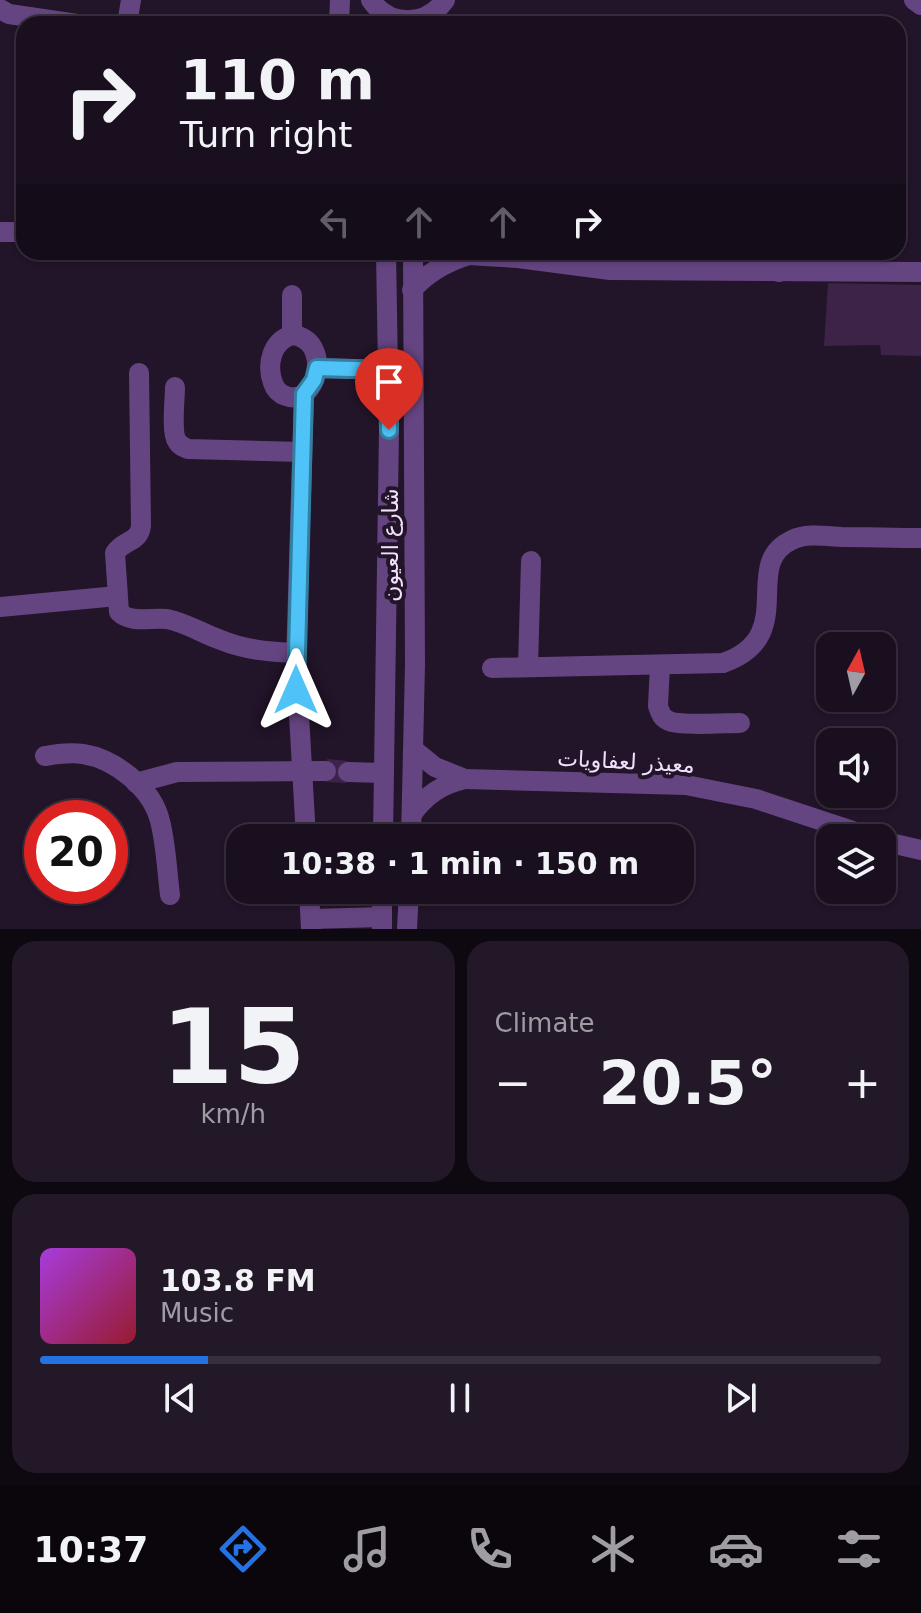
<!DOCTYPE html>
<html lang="en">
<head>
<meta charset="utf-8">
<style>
	:root { --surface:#1a0f1f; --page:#231828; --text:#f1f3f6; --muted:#9f9ca4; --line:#382f3d; --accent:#2572e2 }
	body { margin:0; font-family:"DejaVu Sans",Cairo,sans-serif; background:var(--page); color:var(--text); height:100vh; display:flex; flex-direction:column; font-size:30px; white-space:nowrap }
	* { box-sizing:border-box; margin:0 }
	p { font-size:26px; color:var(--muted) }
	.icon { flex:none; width:44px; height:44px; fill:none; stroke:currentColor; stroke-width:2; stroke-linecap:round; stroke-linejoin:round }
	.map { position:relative; height:929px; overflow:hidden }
	.drawer { display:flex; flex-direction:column; gap:12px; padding:12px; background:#0e0811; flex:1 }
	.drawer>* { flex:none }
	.banner { position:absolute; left:16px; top:16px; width:890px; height:244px; border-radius:24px; box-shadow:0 2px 6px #0004,0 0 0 2px var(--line); background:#1a0f1f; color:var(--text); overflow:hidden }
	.needle { width:52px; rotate:8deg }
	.buttons { position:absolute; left:816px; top:632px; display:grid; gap:16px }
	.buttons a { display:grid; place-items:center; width:80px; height:80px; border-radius:16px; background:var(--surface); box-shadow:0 2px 6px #0004,0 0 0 2px var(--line); font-size:40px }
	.speed { position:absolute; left:24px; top:800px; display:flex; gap:16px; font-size:40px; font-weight:700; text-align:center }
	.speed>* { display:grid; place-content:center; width:104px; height:104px; border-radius:50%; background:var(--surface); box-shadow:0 2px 6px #0004,0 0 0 2px var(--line); line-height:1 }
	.speed .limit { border:12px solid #d22; background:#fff; color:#111 }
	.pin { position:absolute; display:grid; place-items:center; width:68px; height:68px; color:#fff; margin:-82px -34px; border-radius:50% 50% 50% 0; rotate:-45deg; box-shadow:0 0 8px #0007 }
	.pin .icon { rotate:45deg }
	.me { position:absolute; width:88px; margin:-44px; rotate:0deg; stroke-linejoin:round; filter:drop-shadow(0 0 6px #0008) }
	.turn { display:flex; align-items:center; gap:28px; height:168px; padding:0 32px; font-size:36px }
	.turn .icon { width:104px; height:104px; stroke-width:2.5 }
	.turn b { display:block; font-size:56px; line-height:68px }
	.lanes { display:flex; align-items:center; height:76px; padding:0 32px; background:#0003; justify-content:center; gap:40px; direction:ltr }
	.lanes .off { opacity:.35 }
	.big { font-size:60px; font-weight:700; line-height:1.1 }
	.drawer .card { flex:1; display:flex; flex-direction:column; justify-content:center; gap:12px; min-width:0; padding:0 28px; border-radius:24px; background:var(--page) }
	.drawer .dial { align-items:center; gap:0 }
	.dial b { font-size:104px; line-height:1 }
	.song { display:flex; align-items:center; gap:24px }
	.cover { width:96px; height:96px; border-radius:12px; background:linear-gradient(135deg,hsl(280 70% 55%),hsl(350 70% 35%)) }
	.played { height:8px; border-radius:4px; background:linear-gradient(90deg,var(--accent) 20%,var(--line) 20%) }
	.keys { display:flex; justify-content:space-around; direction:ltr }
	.heat { display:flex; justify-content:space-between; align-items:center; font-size:44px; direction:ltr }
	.drawer .tiles { flex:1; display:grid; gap:12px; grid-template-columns:1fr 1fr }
	.card:last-child { grid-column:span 2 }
	.trip { position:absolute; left:226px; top:824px; width:468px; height:80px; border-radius:24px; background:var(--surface); box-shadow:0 2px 6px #0004,0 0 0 2px var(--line); font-weight:700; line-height:80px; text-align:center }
	.menu { display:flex; height:128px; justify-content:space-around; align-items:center; background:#0a060c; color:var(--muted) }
	.menu .icon { width:56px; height:56px }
	.menu .active { color:var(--accent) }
	.menu b { font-size:36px; color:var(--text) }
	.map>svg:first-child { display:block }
	.building { fill:#3c2347 }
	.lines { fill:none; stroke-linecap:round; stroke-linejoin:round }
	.minor { stroke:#654581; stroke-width:20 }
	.route-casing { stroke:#337fa1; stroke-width:20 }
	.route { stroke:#4fc3f7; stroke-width:14 }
	.labels { text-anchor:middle; stroke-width:8; stroke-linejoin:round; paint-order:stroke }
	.street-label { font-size:22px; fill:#f0e0fb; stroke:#221429 }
</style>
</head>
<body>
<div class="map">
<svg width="921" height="929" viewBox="0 0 921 929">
	<rect width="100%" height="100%" fill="#221429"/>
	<g class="building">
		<polygon points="828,283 921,285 921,356 881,355 880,345 824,346"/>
		<polygon points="327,759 348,761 347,783 326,782"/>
	</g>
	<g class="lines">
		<g class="minor">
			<path d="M371 0C389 27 426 27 445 0"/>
			<polyline points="914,0 921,5"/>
			<polyline points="0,9 9,14 77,24"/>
			<polyline points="127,24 131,0"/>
			<polyline points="339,24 340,0"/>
			<polyline points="0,232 24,232"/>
			<polyline points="461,252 469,255 518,258 610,270 921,272"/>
			<polyline points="753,252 779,272"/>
			<path d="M412 290C428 272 446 262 469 255"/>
			<path d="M292 335C333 339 318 408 286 396 280 394 275 389 273 383 266 364 272 341 292 335Z"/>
			<polyline points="292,335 292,295"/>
			<polyline points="317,368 388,370"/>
			<path d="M139 373 141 526C139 543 123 540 115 553L119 612C131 624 151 617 167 619 187 623 203 634 221 640 245 650 270 652 296 653"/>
			<path d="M175 387C175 399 171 432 177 441 180 446 183 447 188 449L302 452"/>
			<polyline points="304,394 296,662 306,838"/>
			<polyline points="0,607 117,596"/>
			<path d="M660 665 658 706C660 713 662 718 669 721 680 726 725 723 740 723"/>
			<polyline points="528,667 531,561"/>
			<path d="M492 668 723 663C801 636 739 564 792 540 806 533 825 536 841 537 867 537 894 538 921 538"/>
			<polyline points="414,750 435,767 465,779 686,785 756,799 874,838"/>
			<path d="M45 756C58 754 70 752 83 754 115 759 152 788 160 821 166 844 167 871 170 895"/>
			<polyline points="348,772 384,773"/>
			<polyline points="136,783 177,772 326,771"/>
			<path d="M412 814C426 795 442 784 465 779"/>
			<polyline points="383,838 389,430 386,252"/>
			<polyline points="411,838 415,664 413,252"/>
			<polyline points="882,841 921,850"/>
			<polyline points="309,890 311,929"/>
			<polyline points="311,919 382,917"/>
			<polyline points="382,929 382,890"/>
			<polyline points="407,929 409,890"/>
		</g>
	</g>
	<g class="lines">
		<defs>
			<polyline id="route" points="296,690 304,394 314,380 317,368 388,370 389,430"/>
		</defs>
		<use href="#route" class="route-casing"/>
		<use href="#route" class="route"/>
	</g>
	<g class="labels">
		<g class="street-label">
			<text transform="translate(390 545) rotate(-90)" y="8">شارع العيون</text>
			<text transform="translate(626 761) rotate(3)" y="8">معيذر لعفاويات</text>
		</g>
	</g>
</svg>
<div class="buttons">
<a><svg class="needle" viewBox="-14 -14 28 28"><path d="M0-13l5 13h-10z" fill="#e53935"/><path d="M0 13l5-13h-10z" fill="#9f9ca4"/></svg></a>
<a><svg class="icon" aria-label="sound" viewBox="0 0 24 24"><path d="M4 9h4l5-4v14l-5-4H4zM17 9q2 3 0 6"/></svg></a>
<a><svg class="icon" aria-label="layers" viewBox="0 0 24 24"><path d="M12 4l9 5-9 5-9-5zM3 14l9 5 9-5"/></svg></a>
</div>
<div class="speed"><div class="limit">20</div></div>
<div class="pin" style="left:389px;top:430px;background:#d93025"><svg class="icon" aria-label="arrive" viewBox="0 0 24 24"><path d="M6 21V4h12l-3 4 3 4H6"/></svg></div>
<svg class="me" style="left:296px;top:690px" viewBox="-20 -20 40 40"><path d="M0-17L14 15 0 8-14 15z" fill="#4fc3f7" stroke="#fff" stroke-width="4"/></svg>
<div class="trip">10:38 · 1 min · 150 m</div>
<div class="banner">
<div class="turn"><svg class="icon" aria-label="right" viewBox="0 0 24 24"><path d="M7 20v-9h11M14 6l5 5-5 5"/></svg><div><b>110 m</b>Turn right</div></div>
<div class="lanes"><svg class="icon off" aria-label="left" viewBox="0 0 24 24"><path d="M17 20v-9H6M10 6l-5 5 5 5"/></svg><svg class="icon off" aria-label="ahead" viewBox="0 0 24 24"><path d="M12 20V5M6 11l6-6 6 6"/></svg><svg class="icon off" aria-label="ahead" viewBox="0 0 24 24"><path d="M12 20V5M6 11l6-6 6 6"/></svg><svg class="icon" aria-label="right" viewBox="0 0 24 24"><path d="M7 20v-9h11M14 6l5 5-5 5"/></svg></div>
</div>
</div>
<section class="drawer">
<div class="tiles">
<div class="card dial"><b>15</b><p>km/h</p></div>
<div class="card"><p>Climate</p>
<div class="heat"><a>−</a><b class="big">20.5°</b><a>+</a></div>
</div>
<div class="card">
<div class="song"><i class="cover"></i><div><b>103.8 FM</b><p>Music</p></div></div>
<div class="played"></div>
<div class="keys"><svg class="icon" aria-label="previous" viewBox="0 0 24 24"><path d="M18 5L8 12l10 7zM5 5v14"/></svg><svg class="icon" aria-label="pause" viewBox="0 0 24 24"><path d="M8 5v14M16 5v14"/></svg><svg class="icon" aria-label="next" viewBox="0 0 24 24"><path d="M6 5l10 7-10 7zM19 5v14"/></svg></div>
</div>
</div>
</section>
<nav class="menu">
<b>10:37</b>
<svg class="icon active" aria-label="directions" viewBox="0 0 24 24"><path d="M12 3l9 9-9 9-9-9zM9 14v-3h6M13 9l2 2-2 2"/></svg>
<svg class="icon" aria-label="music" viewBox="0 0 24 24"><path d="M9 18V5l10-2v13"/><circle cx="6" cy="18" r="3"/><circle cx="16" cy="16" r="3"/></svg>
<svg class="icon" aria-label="phone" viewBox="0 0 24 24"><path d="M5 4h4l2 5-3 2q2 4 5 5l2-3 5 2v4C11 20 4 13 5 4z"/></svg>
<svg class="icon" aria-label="climate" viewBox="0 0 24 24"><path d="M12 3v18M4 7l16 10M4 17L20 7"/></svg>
<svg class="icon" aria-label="car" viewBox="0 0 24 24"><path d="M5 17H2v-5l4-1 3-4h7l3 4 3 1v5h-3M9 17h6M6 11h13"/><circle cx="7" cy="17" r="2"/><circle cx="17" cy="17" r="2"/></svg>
<svg class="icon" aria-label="filters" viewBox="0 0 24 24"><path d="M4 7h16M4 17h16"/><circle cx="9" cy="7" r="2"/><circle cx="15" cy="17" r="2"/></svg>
</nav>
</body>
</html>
